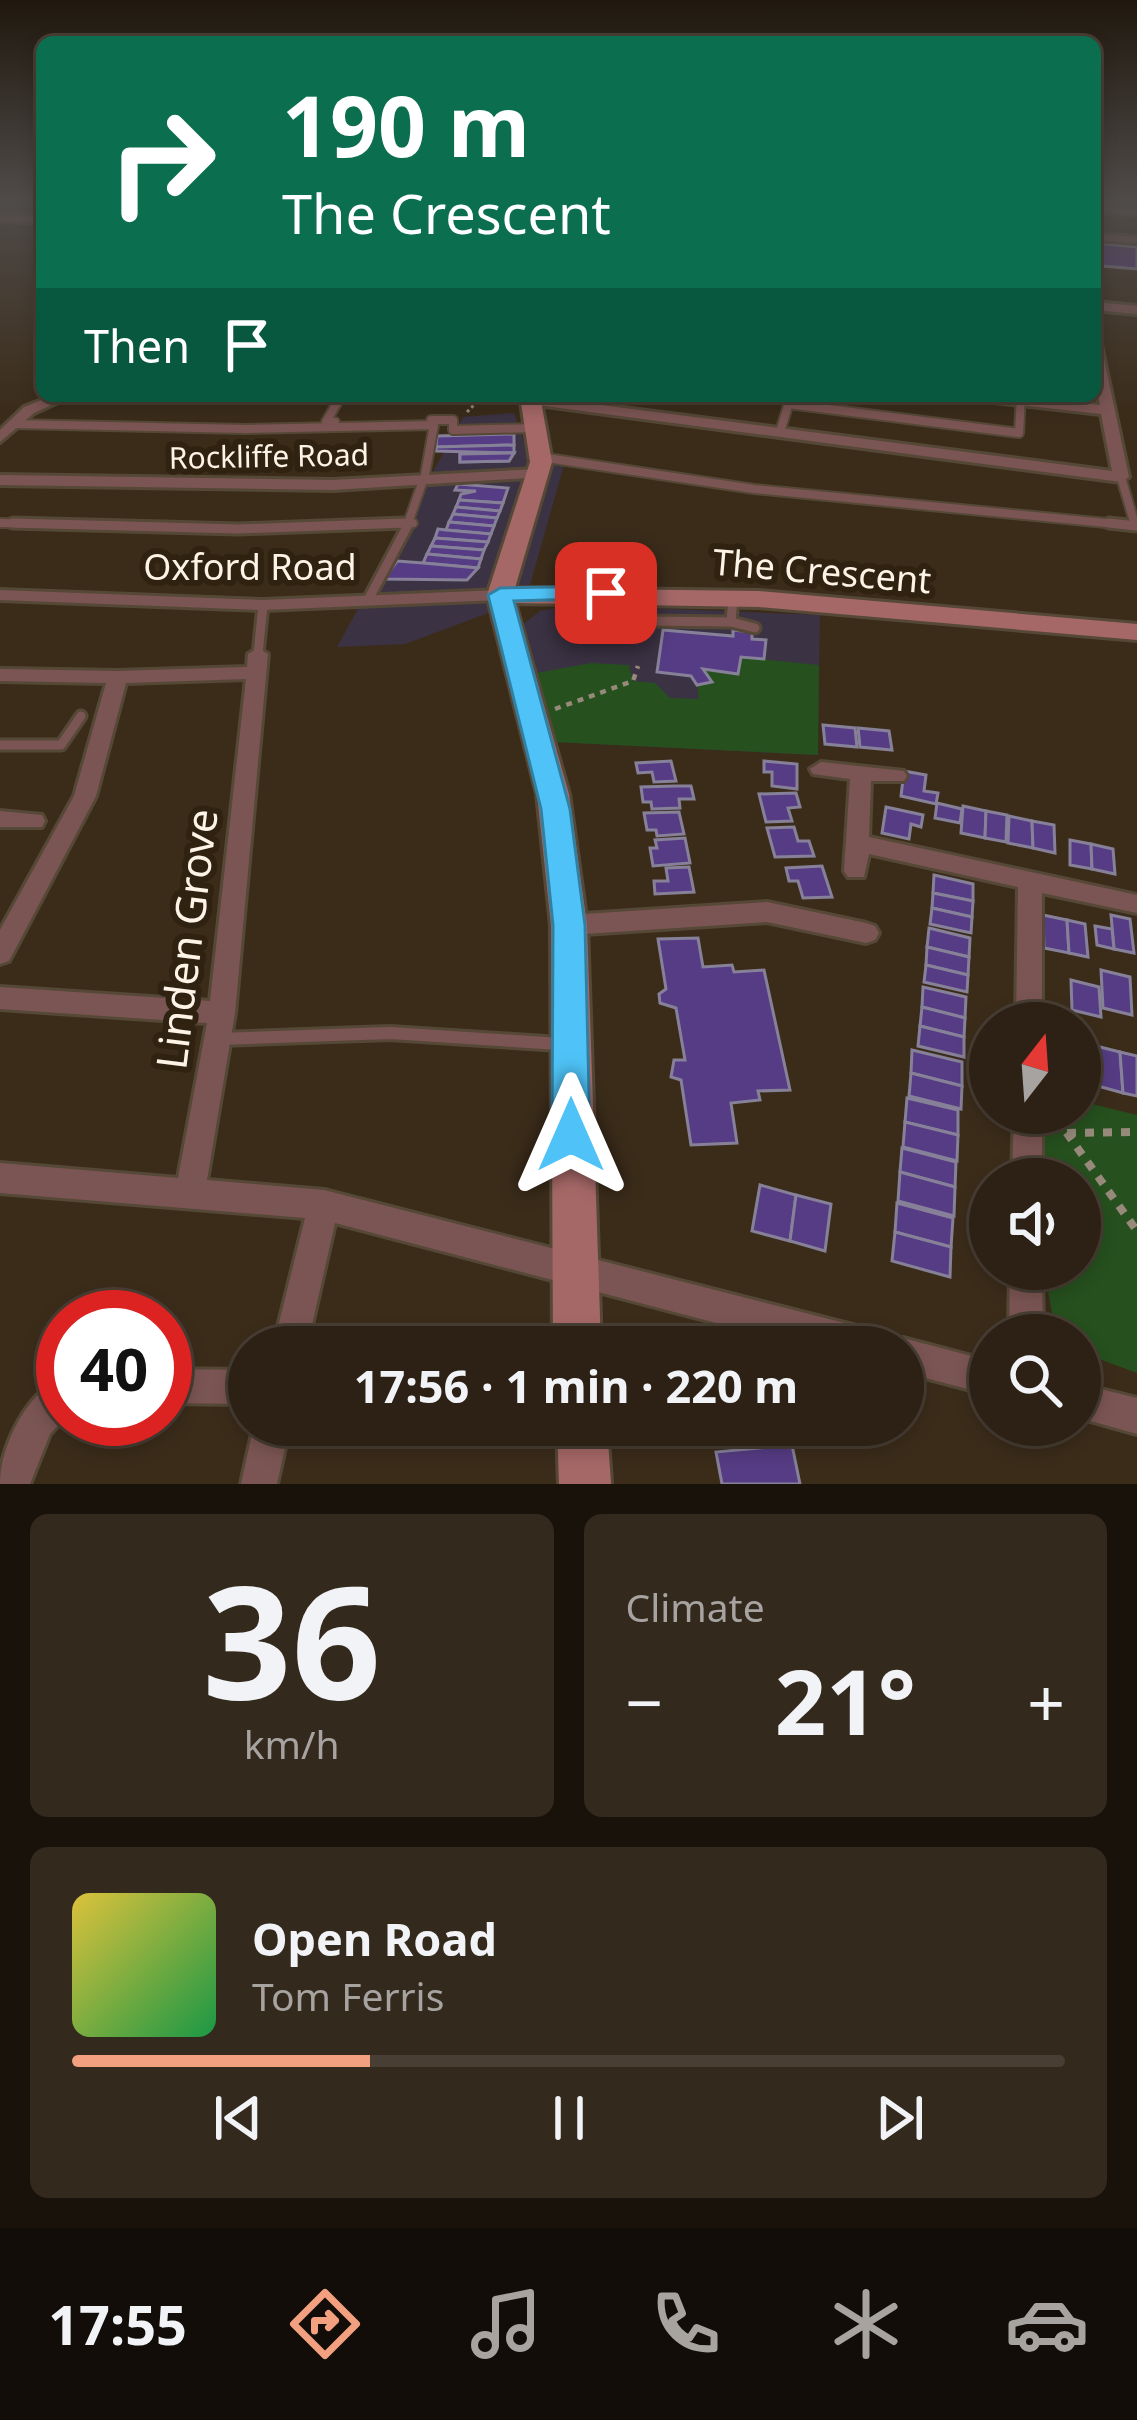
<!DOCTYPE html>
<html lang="en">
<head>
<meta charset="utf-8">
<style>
	:root { --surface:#2c2114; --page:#34291d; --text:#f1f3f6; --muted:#a6a3a0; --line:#483e34; --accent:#f2a07f }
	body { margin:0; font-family:"Noto Sans",sans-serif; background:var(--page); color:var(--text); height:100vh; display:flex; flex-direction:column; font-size:45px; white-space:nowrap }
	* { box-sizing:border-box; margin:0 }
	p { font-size:39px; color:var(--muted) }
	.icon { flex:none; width:66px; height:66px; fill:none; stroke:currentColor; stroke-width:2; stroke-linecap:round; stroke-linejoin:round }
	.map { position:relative; height:1484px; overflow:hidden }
	.panel { display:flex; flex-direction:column; gap:30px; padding:30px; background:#18120b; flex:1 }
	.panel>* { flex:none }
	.banner { position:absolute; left:36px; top:36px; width:1065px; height:366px; border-radius:18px; box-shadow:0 6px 18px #0003,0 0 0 3px var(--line); background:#0b6e4f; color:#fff; overflow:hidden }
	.needle { width:78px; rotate:17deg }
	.fabs { position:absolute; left:969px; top:1002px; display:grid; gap:24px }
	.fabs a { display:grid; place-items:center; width:132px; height:132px; border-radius:50%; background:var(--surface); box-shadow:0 6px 18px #0003,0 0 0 3px var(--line); font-size:60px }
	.speed { position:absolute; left:36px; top:1290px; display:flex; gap:24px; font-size:60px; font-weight:700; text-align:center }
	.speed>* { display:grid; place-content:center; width:156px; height:156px; border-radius:50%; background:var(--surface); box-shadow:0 6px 18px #0003,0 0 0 3px var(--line); line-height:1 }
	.speed .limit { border:18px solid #d22; background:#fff; color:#111 }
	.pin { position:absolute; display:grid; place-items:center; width:102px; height:102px; color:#fff; margin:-51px; border-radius:24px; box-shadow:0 6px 18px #0006 }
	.me { position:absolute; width:132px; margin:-66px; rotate:0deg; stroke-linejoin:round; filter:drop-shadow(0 0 9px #0008) }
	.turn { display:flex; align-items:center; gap:42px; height:252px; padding:0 48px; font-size:54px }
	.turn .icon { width:156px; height:156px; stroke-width:2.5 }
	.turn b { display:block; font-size:84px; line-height:102px }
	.then { display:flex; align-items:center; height:114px; padding:0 48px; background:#0003; gap:24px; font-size:45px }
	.big { font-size:90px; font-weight:700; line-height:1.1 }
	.panel .widget { flex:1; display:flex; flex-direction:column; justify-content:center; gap:18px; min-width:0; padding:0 42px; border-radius:18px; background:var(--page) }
	.panel .dial { align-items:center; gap:0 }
	.dial b { font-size:156px; line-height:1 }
	.song { display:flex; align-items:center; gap:36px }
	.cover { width:144px; height:144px; border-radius:18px; background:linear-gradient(135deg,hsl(50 70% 55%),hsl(140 70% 35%)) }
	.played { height:12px; border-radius:6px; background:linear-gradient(90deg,var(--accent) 30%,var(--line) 30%) }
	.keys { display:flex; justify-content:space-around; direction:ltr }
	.heat { display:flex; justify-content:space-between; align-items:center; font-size:66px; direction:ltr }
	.panel .tiles { flex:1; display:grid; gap:30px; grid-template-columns:1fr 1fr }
	.widget:last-child { grid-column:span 2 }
	.trip { position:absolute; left:228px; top:1326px; width:696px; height:120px; border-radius:60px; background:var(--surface); box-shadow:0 6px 18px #0003,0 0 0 3px var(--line); font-weight:700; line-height:120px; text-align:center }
	.tabs { display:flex; height:192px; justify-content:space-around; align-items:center; background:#120d08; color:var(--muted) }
	.tabs .icon { width:84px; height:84px }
	.tabs .selected { color:var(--accent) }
	.tabs b { font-size:54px; color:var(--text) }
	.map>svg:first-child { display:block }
	.commercial { fill:#3b3243 }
	.green { fill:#26501e }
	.building { fill:#563c84; stroke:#868098; stroke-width:3 }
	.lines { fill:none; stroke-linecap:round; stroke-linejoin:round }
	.lane-far2-casing { stroke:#564837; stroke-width:12 }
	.lane-far1-casing { stroke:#564837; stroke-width:15 }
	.lane-casing { stroke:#564837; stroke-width:18 }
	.street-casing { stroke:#564837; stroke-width:6 }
	.secondary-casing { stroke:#564837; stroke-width:6 }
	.path-far2 { stroke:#978a7b; stroke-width:3; stroke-dasharray:3 3; stroke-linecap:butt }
	.path-far1 { stroke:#978a7b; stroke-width:4.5; stroke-dasharray:6 6; stroke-linecap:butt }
	.path { stroke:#978a7b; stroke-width:8; stroke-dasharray:9 9; stroke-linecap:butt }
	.lane-far2 { stroke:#7b5553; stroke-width:8 }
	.lane-far1 { stroke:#7b5553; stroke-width:9 }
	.lane { stroke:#7b5553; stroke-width:12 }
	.street { fill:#7b5553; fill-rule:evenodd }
	.secondary { fill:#a56867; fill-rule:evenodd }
	.route { fill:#4fc3f7; stroke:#337fa1; stroke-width:3 }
	.labels { text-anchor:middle; stroke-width:12; stroke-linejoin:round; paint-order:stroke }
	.far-street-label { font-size:30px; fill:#fdf3e7; stroke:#302210 }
	.street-label { font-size:36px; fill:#fdf3e7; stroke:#302210 }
	.near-street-label { font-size:42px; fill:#fdf3e7; stroke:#302210 }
</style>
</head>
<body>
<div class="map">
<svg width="1137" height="1484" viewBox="0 0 1137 1484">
	<rect width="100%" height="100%" fill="#3b2c1a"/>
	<g class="commercial">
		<polygon points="514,413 529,457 566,458 526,599 405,644 337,647 463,417"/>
		<polygon points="571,605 820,615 818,755 553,742 521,626 540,611"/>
	</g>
	<g class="green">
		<polygon points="741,657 819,665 818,755 553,742 531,674 591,663 629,665 633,681 655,683 670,698 699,699 697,685 711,681 703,669 738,673"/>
		<polygon points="1080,1101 1137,1115 1137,1373 1080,1352 1080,1335 1056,1335 1044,1269 1080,1269 1080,1179 1041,1179 1038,1113 1080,1113"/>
	</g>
	<g class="building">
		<polygon points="1098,243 1137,247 1137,269 1103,266"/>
		<polygon points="514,434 514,445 436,447 437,436"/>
		<polygon points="514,445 514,453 436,451 436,447"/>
		<polygon points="514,453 509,461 460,462 460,454"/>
		<polygon points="514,453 509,461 460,462 460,454"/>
		<polygon points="458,484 508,488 503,503 459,500 461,494 476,491 455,490"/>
		<polygon points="459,500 503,503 500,511 456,507"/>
		<polygon points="456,507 500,511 497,518 453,514"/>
		<polygon points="453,514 497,518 494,526 449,522"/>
		<polygon points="449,522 494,526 491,534 446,530"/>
		<polygon points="438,529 446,530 491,534 488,542 435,538"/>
		<polygon points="435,538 488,542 484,550 431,546"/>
		<polygon points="431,546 484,550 481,559 427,554"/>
		<polygon points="427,554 481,559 478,568 423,563"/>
		<polygon points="397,561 423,563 478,568 467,580 384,579"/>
		<polygon points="663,630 733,636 733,630 752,632 752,639 766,640 764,659 741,657 738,674 703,669 712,682 697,685 691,676 657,672"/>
		<polygon points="823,725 855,728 857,747 825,744"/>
		<polygon points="858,728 889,731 892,750 860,747"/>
		<polygon points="671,761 676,781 654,782 652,772 638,773 636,763"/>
		<polygon points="764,761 797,764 797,789 772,786 772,772 764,772"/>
		<polygon points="904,771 926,775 924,791 938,793 936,804 901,796"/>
		<polygon points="675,786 691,786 694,799 679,799 680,808 652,809 651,802 643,802 641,787"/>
		<polygon points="796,793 800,807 788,808 792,821 766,822 759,794"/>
		<polygon points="937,803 962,809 960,823 935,818"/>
		<polygon points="963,806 986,811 985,838 961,833"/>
		<polygon points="886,807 923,815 921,827 911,824 909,839 882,833"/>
		<polygon points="986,811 1007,815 1006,842 985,838"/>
		<polygon points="679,812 684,834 657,836 656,830 647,830 644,813"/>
		<polygon points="1009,816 1032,821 1033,848 1008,843"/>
		<polygon points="1032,821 1054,825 1055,853 1033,848"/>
		<polygon points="794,827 798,841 809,841 814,856 775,857 767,828"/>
		<polygon points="685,838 690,863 653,866 650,848 657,848 655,840"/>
		<polygon points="1070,840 1091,844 1092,869 1070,865"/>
		<polygon points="1091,844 1113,849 1115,874 1092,869"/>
		<polygon points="822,866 832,897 803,898 798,881 789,881 786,868"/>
		<polygon points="689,867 694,892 655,894 654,881 668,881 666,868"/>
		<polygon points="934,875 973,884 973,901 933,893"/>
		<polygon points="933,893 973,901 972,917 932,908"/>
		<polygon points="932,908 972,917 971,933 930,924"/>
		<polygon points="1043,915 1067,920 1069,953 1044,948"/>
		<polygon points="1111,915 1130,919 1134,953 1114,949"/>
		<polygon points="1067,920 1085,924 1088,957 1069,953"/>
		<polygon points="1095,926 1112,929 1114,949 1097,945"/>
		<polygon points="929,928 970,938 969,957 927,947"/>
		<polygon points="698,938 703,967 732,965 734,972 764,970 790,1090 758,1091 760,1100 731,1103 737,1143 691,1145 681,1080 671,1077 674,1060 685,1060 676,1008 660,1003 659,994 666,989 658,939"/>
		<polygon points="927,947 969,957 968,975 926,965"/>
		<polygon points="926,965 968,975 967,992 924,982"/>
		<polygon points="1101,970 1130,977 1132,1015 1103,1008"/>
		<polygon points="1071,980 1099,987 1101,1017 1072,1010"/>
		<polygon points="923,987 966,997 965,1018 922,1007"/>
		<polygon points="922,1007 965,1018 964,1037 920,1026"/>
		<polygon points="920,1026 964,1037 964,1057 918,1046"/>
		<polygon points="1080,1041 1089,1043 1091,1083 1080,1081"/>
		<polygon points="1096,1046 1120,1052 1123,1093 1098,1086"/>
		<polygon points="912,1050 962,1062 962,1086 911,1073"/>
		<polygon points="1120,1052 1137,1056 1137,1096 1123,1093"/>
		<polygon points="911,1073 962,1086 961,1109 909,1096"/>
		<polygon points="907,1098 958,1110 958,1135 905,1122"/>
		<polygon points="905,1122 958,1135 957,1161 903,1147"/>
		<polygon points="902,1148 956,1162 955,1187 900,1172"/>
		<polygon points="900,1172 955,1187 954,1216 898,1201"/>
		<polygon points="760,1185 796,1195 790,1241 752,1231"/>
		<polygon points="796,1195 831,1204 825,1251 790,1241"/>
		<polygon points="897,1203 953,1218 951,1247 895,1232"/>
		<polygon points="895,1232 951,1247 950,1277 892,1261"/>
		<polygon points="792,1445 800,1484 722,1484 716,1452"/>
	</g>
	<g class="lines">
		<defs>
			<g id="lane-far2">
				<polyline points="788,404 1019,433 1021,396"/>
				<polyline points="431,420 453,420 453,430 534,428"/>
				<polyline points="335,422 326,422 341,396"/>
				<polyline points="14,424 246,429 434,425 425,475 407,526"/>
				<polyline points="780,432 791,396"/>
				<polyline points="540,457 754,489 1137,526"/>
				<polyline points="1121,477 1135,525"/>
				<polyline points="0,523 132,526"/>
				<polyline points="316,526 413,523"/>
			</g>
			<g id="lane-far1">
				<polyline points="13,523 238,529 404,523"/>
				<polyline points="1109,523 1137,526"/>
				<polyline points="368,600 409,523"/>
				<polyline points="649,621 731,622 733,598"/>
				<polyline points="731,622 755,628"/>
				<polyline points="258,654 263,605"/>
				<polyline points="0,745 61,745 81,716"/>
			</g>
			<polyline id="lane" points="220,1039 390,1033 560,1044"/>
			<g id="street">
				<polygon points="1095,206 1137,209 1137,215 1095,212"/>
				<polygon points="0,215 42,217 42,223 0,221"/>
				<polygon points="1095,234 1137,237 1137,243 1095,240"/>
				<polygon points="1095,302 1137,306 1137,314 1095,310"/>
				<polygon points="1095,341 1101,345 1129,477 1121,482 530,404 523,400 531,396 1112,471 1101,414 976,400 969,396 1015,396 1100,405 1095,379"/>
				<polygon points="52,396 71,396 34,413 0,442 0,430 24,407"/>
				<polygon points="538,469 546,474 543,477 333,490 0,485 0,475 333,480"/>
				<polygon points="0,590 263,600 500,590 509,595 500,600 263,610 0,600"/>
				<polygon points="258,648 268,654 235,1013 207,1180 324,1190 872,1330 884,1335 889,1347 808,1347 335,1223 307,1347 273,1347 305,1218 0,1193 0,1163 178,1178 207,1023 0,1009 0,987 210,1001 246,679 126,683 96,796 9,961 0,964 0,930 74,796 106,683 0,681 0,669 118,671 247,667 248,654"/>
				<polygon points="821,762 904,771 907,776 904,781 871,781 869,837 1137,895 1137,913 1042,893 1042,1023 1016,1023 1018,887 869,854 864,877 848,877 844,871 850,779 813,774 810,769"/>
				<polygon points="0,811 42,815 45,821 42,827 0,827"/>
				<polygon points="767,902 866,923 875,926 879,933 875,940 866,943 767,922 569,935 560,932 557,925 560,918 569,915"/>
				<polygon points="1014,1113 1042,1113 1042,1179 1012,1179"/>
				<polygon points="1010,1269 1042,1269 1043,1335 1009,1335"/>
				<polygon points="903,1338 990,1361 990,1395 903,1372 903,1347 889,1347"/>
				<polygon points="165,1369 249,1370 249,1404 165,1403"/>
				<path d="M63 1377 64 1419 50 1434 30 1484H0C0 1446 27 1392 63 1377Z"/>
				<polygon points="1080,1384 1137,1398 1137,1434 1080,1418"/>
				<polygon points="254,1425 290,1425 277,1484 241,1484"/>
			</g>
			<g id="secondary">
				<polygon points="520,396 540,396 552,462 515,588 759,591 1137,624 1137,640 759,607 515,603 569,794 587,925 601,1347 553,1347 551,925 537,794 487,595 530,462"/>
				<polygon points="557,1425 607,1425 611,1484 559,1484"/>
			</g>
		</defs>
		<use href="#lane-far2" class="lane-far2-casing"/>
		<use href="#lane-far1" class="lane-far1-casing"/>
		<use href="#lane" class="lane-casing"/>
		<use href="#street" class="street-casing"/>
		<use href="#secondary" class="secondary-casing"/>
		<polyline class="path-far2" points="467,412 482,397 471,396"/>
		<polyline class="path-far1" points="555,709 633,681 638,666"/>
		<g class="path">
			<polyline points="1056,1118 1137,1231"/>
			<polyline points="1067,1133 1137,1132"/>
		</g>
		<use href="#lane-far2" class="lane-far2"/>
		<use href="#lane-far1" class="lane-far1"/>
		<use href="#lane" class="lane"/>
		<use href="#street" class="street"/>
		<use href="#secondary" class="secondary"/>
	</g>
	<linearGradient id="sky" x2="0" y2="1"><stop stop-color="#20180e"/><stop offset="0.49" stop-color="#4f4b49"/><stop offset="1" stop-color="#4f4b49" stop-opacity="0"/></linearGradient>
	<rect width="1137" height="410" fill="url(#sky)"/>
	<polygon class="route" points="606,586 614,588 614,598 514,601 570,809 585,925 590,1135 584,1147 571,1152 557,1147 552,1135 553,925 541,809 488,595 500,588"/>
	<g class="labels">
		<g class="far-street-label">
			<text transform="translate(269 457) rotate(-1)" y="10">Rockliffe Road</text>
		</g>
		<g class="street-label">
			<text x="250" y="580">Oxford Road</text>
			<text transform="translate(822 571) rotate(5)" y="13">The Crescent</text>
		</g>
		<g class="near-street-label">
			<text transform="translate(187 939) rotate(-83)" y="15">Linden Grove</text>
		</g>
	</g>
</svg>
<div class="fabs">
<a><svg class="needle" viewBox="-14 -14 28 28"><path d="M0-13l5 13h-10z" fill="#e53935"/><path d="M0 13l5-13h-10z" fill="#a6a3a0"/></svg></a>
<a><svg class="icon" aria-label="sound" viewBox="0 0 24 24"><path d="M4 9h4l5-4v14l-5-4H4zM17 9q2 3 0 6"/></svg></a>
<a><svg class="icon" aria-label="search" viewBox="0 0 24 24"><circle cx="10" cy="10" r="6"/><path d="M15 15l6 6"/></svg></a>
</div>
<div class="speed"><div class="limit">40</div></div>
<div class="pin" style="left:606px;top:593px;background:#d93025"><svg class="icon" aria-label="arrive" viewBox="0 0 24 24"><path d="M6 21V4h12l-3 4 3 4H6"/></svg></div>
<svg class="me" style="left:571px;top:1135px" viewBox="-20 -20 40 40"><path d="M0-17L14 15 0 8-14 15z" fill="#4fc3f7" stroke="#fff" stroke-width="4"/></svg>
<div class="trip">17:56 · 1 min · 220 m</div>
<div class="banner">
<div class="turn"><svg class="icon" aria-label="right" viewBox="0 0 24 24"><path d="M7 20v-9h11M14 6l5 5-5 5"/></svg><div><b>190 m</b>The Crescent</div></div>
<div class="then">Then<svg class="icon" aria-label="arrive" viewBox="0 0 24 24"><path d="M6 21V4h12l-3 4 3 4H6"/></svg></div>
</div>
</div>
<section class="panel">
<div class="tiles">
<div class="widget dial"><b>36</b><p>km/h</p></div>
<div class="widget"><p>Climate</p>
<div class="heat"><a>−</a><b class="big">21°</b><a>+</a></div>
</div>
<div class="widget">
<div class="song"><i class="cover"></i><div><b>Open Road</b><p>Tom Ferris</p></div></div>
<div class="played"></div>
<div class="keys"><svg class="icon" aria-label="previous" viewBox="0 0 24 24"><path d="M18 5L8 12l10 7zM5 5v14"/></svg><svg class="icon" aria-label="pause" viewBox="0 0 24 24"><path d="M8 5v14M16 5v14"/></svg><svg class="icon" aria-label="next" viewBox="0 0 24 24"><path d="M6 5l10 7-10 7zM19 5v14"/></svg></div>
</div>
</div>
</section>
<nav class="tabs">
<b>17:55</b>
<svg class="icon selected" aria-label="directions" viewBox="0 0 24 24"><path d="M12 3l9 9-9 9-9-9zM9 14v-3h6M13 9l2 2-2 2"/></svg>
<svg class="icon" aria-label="music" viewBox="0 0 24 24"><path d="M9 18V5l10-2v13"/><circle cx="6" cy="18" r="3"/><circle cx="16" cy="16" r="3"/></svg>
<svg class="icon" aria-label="phone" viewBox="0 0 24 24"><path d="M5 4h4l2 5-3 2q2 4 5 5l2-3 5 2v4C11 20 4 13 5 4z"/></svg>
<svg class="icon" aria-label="climate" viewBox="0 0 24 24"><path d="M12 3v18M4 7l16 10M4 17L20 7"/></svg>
<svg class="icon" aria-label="car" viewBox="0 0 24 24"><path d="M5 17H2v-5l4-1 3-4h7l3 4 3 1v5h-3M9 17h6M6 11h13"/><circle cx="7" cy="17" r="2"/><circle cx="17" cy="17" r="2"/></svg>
</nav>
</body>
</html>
